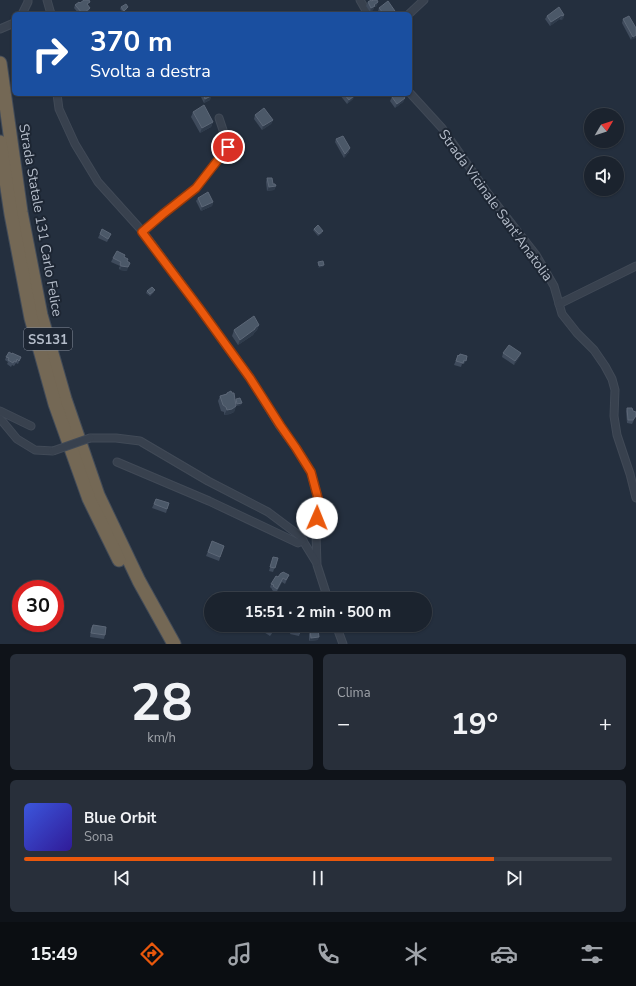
<!DOCTYPE html>
<html lang="it">
<head>
<meta charset="utf-8">
<style>
	:root { --surface:#1b232e; --page:#282f3a; --text:#f1f3f6; --muted:#a0a4aa; --line:#39404a; --accent:#ea580c }
	body { margin:0; font-family:"Nunito Sans",sans-serif; background:var(--page); color:var(--text); height:100vh; display:flex; flex-direction:column; font-size:15px; white-space:nowrap }
	* { box-sizing:border-box; margin:0 }
	p { font-size:13px; color:var(--muted) }
	.icon { flex:none; width:22px; height:22px; fill:none; stroke:currentColor; stroke-width:2; stroke-linecap:round; stroke-linejoin:round }
	.map { position:relative; height:644px; overflow:hidden }
	.details { display:flex; flex-direction:column; gap:10px; padding:10px; background:#0f1319; flex:1 }
	.details>* { flex:none }
	.banner { position:absolute; left:12px; top:12px; width:400px; height:84px; border-radius:6px; box-shadow:0 1px 3px #0004,0 0 0 1px var(--line); background:#1a4fa0; color:#fff; overflow:hidden }
	.needle { width:26px; rotate:51deg }
	.tools { position:absolute; left:584px; top:108px; display:grid; gap:8px }
	.tools a { display:grid; place-items:center; width:40px; height:40px; border-radius:50%; background:var(--surface); box-shadow:0 1px 3px #0004,0 0 0 1px var(--line); font-size:20px }
	.speed { position:absolute; left:12px; top:580px; display:flex; gap:8px; font-size:20px; font-weight:700; text-align:center }
	.speed>* { display:grid; place-content:center; width:52px; height:52px; border-radius:50%; background:var(--surface); box-shadow:0 1px 3px #0004,0 0 0 1px var(--line); line-height:1 }
	.speed .limit { border:6px solid #d22; background:#fff; color:#111 }
	.pin { position:absolute; display:grid; place-items:center; width:34px; height:34px; color:#fff; margin:-17px; border:2px solid #fff; border-radius:50%; box-shadow:0 1px 4px #0007 }
	.me { position:absolute; width:44px; margin:-22px; rotate:1deg; stroke-linejoin:round; filter:drop-shadow(0 0 3px #0008) }
	.turn { display:flex; align-items:center; gap:14px; height:84px; padding:0 12px; font-size:18px }
	.turn .icon { width:52px; height:52px; stroke-width:2.5 }
	.turn b { display:block; font-size:28px; line-height:34px }
	.big { font-size:30px; font-weight:700; line-height:1.1 }
	.details .card { flex:1; display:flex; flex-direction:column; justify-content:center; gap:6px; min-width:0; padding:0 14px; border-radius:6px; background:var(--page) }
	.details .dial { align-items:center; gap:0 }
	.dial b { font-size:52px; line-height:1 }
	.song { display:flex; align-items:center; gap:12px }
	.cover { width:48px; height:48px; border-radius:6px; background:linear-gradient(135deg,hsl(230 70% 55%),hsl(250 70% 35%)) }
	.played { height:4px; border-radius:2px; background:linear-gradient(90deg,var(--accent) 80%,var(--line) 80%) }
	.keys { display:flex; justify-content:space-around; direction:ltr }
	.heat { display:flex; justify-content:space-between; align-items:center; font-size:22px; direction:ltr }
	.details .tiles { flex:1; display:grid; gap:10px; grid-template-columns:1fr 1fr }
	.card:last-child { grid-column:span 2 }
	.trip { position:absolute; left:204px; top:592px; width:228px; height:40px; border-radius:20px; background:var(--surface); box-shadow:0 1px 3px #0004,0 0 0 1px var(--line); font-weight:700; line-height:40px; text-align:center }
	.tab-bar { display:flex; height:64px; justify-content:space-around; align-items:center; background:#0b0e12; color:var(--muted) }
	.tab-bar .icon { width:28px; height:28px }
	.tab-bar .selected { color:var(--accent) }
	.tab-bar b { font-size:18px; color:var(--text) }
	.map>svg:first-child { display:block }
	.lines { fill:none; stroke-linecap:round; stroke-linejoin:round }
	.street-casing { stroke:#414a57; stroke-width:9 }
	.highway-casing { stroke:#434c59; stroke-width:15 }
	.street { stroke:#38414e; stroke-width:7 }
	.highway { stroke:#746855; stroke-width:13 }
	.street-bridge-casing { stroke:#414a57; stroke-width:9; stroke-linecap:butt }
	.street-bridge { stroke:#38414e; stroke-width:7 }
	.wall { fill:#3f4b5c }
	.shaded-wall { fill:#2f3b4b }
	.building { fill:#4b5868; stroke:#5c6777 }
	.route-casing { stroke:#983908; stroke-width:10 }
	.route { stroke:#ea580c; stroke-width:7 }
	.labels { text-anchor:middle; stroke-width:4; stroke-linejoin:round; paint-order:stroke }
	.shield { fill:#1d2633; stroke:#878f9c; stroke-width:1 }
	.shield-label { font-size:13px; font-weight:bold; fill:#b4bcc9 }
	.street-label { font-size:14px; fill:#b4bcc9; stroke:#1d2633 }
</style>
</head>
<body>
<div class="map">
<svg width="636" height="644" viewBox="0 0 636 644">
	<rect width="100%" height="100%" fill="#242f3e"/>
	<g class="lines">
		<defs>
			<g id="street">
				<polyline points="47,0 51,14"/>
				<polyline points="360,0 368,14"/>
				<polyline points="22,14 28,2 28,0"/>
				<polyline points="409,14 424,0"/>
				<polyline points="0,29 14,23"/>
				<polyline points="410,93 442,128 489,195 536,255 554,286 562,314 577,333 594,350 605,366 612,379 615,390 614,416 617,435 630,474 636,498"/>
				<polyline points="57,94 59,109 75,144 98,182 143,232 200,309 250,378 279,425 296,448 311,472 319,502 316,534 317,565 328,599"/>
				<polyline points="143,232 163,214 196,188 228,147 223,130 219,118"/>
				<polyline points="559,304 636,266"/>
				<polyline points="0,411 31,426"/>
				<polyline points="0,419 3,422 17,439 35,450 53,451"/>
				<polyline points="90,438 116,438 140,441 208,481 268,512 300,536 316,562"/>
				<polyline points="117,462 209,501 298,543 303,540"/>
				<polyline points="336,625 343,644"/>
			</g>
			<g id="highway">
				<polyline points="0,63 21,212 41,315 65,399 98,495 139,581 174,644"/>
				<polyline points="0,142 11,214 31,318 55,404 89,499 119,560"/>
			</g>
		</defs>
		<use href="#street" class="street-casing"/>
		<use href="#highway" class="highway-casing"/>
		<use href="#street" class="street"/>
		<use href="#highway" class="highway"/>
		<defs>
			<polyline id="street-bridge" points="53,451 90,438"/>
		</defs>
		<use href="#street-bridge" class="street-bridge-casing"/>
		<use href="#street-bridge" class="street-bridge"/>
	</g>
	<g class="wall">
		<polygon points="371,1 377,6 374,7 373,10 370,12 366,6 368,2"/>
		<polygon points="80,3 88,6 89,12 86,14 79,14 74,8 75,5"/>
		<polygon points="121,7 127,9 123,12 120,9"/>
		<polygon points="379,8 397,14 380,14 378,11"/>
		<polygon points="564,15 563,19 561,20 560,19 550,26 545,19 547,16"/>
		<polygon points="623,19 636,28 631,40 622,23"/>
		<polygon points="200,94 210,94 211,96 210,100 204,103 200,95"/>
		<polygon points="341,94 353,94 354,96 353,99 347,104 340,95"/>
		<polygon points="392,97 405,98 403,102 395,108 390,101"/>
		<polygon points="193,112 213,122 211,127 200,133 191,117"/>
		<polygon points="255,115 273,120 271,124 262,130 254,119"/>
		<polygon points="336,139 349,152 344,158 335,142"/>
		<polygon points="267,178 276,186 274,190 267,191 266,182"/>
		<polygon points="198,198 213,202 212,206 201,211 196,201"/>
		<polygon points="102,229 111,234 107,242 98,238"/>
		<polygon points="314,229 322,233 318,236 313,230"/>
		<polygon points="124,257 127,261 127,271 120,270 119,268 120,266 111,262 113,258"/>
		<polygon points="147,291 154,292 150,296 146,293"/>
		<polygon points="259,325 257,330 254,333 253,335 238,345 232,336 234,330"/>
		<polygon points="503,353 521,353 520,356 514,365 502,357"/>
		<polygon points="458,355 467,356 464,364 462,364 461,367 454,365"/>
		<polygon points="6,357 21,357 18,364 16,363 14,366 12,365 11,367 7,364 8,362 5,360"/>
		<polygon points="227,393 232,393 235,400 236,399 241,405 236,406 234,412 230,414 224,415 224,412 221,411 218,401 220,396 226,394"/>
		<polygon points="627,408 634,420 632,424 627,423 626,411"/>
		<polygon points="156,499 169,503 166,513 152,508"/>
		<polygon points="212,541 224,546 219,561 206,556"/>
		<polygon points="273,557 278,558 273,572 269,571"/>
		<polygon points="289,575 285,584 282,582 276,593 272,590 272,589 270,587 271,584 278,577"/>
		<polygon points="93,625 105,635 104,639 90,637 91,628"/>
		<polygon points="261,625 274,625 273,627 275,628 273,632 270,636 259,629"/>
		<polygon points="293,625 300,633 299,636 290,634"/>
		<polygon points="310,630 318,640 309,641 309,634"/>
	</g>
	<g class="shaded-wall">
		<polygon points="378,2 377,6 374,7 373,10 370,12 371,8 374,5"/>
		<polygon points="90,8 89,12 86,14 83,14"/>
		<polygon points="562,15 560,19 550,26 551,22"/>
		<polygon points="564,15 563,19 561,20 562,16"/>
		<polygon points="636,35 636,38 631,40 633,37"/>
		<polygon points="211,96 210,100 204,103 205,99"/>
		<polygon points="354,96 353,99 347,104 349,100"/>
		<polygon points="405,98 403,102 395,108 397,104"/>
		<polygon points="273,120 271,124 262,130 263,126"/>
		<polygon points="213,122 211,127 200,133 202,128"/>
		<polygon points="350,148 349,152 344,158 345,154"/>
		<polygon points="276,186 274,190 267,191 269,187"/>
		<polygon points="213,202 212,206 201,211 202,207"/>
		<polygon points="130,263 127,271 120,270 121,266"/>
		<polygon points="324,265 323,267 318,268 319,266"/>
		<polygon points="259,325 257,330 254,333 253,335 238,345 240,340"/>
		<polygon points="521,353 520,356 514,365 515,361"/>
		<polygon points="242,403 241,405 236,406 237,404"/>
		<polygon points="236,406 234,412 230,414 224,415 227,410"/>
		<polygon points="319,637 318,640 309,641 311,638"/>
	</g>
	<g class="building">
		<polygon points="84,0 89,0 90,2 87,4 90,8 83,14 75,5 79,2 80,3"/>
		<polygon points="371,0 371,1 374,0 377,0 378,2 374,5 375,6 371,8 368,2"/>
		<polygon points="388,1 397,14 384,14 379,8"/>
		<polygon points="126,4 128,7 124,11 121,7"/>
		<polygon points="559,7 564,15 562,16 562,15 551,22 547,16"/>
		<polygon points="629,16 636,28 636,35 633,37 623,19"/>
		<polygon points="203,94 210,94 211,96 205,99"/>
		<polygon points="344,94 353,94 354,96 349,100"/>
		<polygon points="396,94 402,94 405,98 397,104 392,97"/>
		<polygon points="204,105 213,122 202,128 193,112"/>
		<polygon points="264,108 273,120 263,126 255,115"/>
		<polygon points="343,136 350,148 345,154 336,139"/>
		<polygon points="267,178 272,178 273,184 275,184 276,186 269,187"/>
		<polygon points="208,192 213,202 202,207 198,198"/>
		<polygon points="318,225 323,231 319,234 314,229"/>
		<polygon points="102,229 111,234 108,239 100,234"/>
		<polygon points="117,251 125,255 124,257 128,259 127,261 130,263 128,267 121,266 120,264 121,262 113,258"/>
		<polygon points="323,261 324,265 319,266 318,262"/>
		<polygon points="152,287 155,290 150,294 147,291"/>
		<polygon points="254,316 259,325 255,328 255,329 240,340 234,330"/>
		<polygon points="509,345 521,353 515,361 503,353"/>
		<polygon points="9,352 12,354 12,353 21,357 19,361 17,359 16,362 14,361 13,363 8,360 9,358 6,357"/>
		<polygon points="460,354 467,356 466,361 464,360 463,363 456,361 458,355 459,356"/>
		<polygon points="231,391 232,393 234,393 236,406 232,409 227,410 226,407 223,405 220,396 227,394 227,393"/>
		<polygon points="240,398 242,403 237,404 236,399"/>
		<polygon points="627,408 632,408 633,411 636,412 636,416 633,420 628,420"/>
		<polygon points="156,499 169,503 167,509 154,504"/>
		<polygon points="212,541 224,546 220,557 208,552"/>
		<polygon points="273,557 278,558 275,568 270,567"/>
		<polygon points="283,572 289,575 286,580 283,578 277,589 273,586 274,585 271,584 276,576 278,577 281,573 282,573"/>
		<polygon points="93,625 106,627 105,635 91,633"/>
		<polygon points="261,625 274,625 273,627 275,628 271,632 261,626"/>
		<polygon points="293,625 302,625 300,633 292,631"/>
		<polygon points="318,629 319,637 311,638 310,630"/>
	</g>
	<g class="lines">
		<defs>
			<polyline id="route" points="228,147 196,188 163,214 142,232 200,309 250,378 280,425 296,448 311,472 319,502 317,518"/>
		</defs>
		<use href="#route" class="route-casing"/>
		<use href="#route" class="route"/>
	</g>
	<g class="labels">
		<rect class="shield" x="24" y="328" width="48" height="22" rx="3"/>
		<g class="shield-label">
			<text x="48" y="344">SS131</text>
		</g>
		<g class="street-label">
			<text transform="translate(496 205) rotate(54)" y="5">Strada Vicinale Sant'Anatolia</text>
			<text transform="translate(41 220) rotate(80)" y="5">Strada Statale 131 Carlo Felice</text>
		</g>
	</g>
</svg>
<div class="tools">
<a><svg class="needle" viewBox="-14 -14 28 28"><path d="M0-13l5 13h-10z" fill="#e53935"/><path d="M0 13l5-13h-10z" fill="#a0a4aa"/></svg></a>
<a><svg class="icon" aria-label="sound" viewBox="0 0 24 24"><path d="M4 9h4l5-4v14l-5-4H4zM17 9q2 3 0 6"/></svg></a>
</div>
<div class="speed"><div class="limit">30</div></div>
<div class="pin" style="left:228px;top:147px;background:#d93025"><svg class="icon" aria-label="arrive" viewBox="0 0 24 24"><path d="M6 21V4h12l-3 4 3 4H6"/></svg></div>
<svg class="me" style="left:317px;top:518px" viewBox="-20 -20 40 40"><circle r="19" fill="#fff"/><path d="M0-13L10 11 0 6-10 11z" fill="#ea580c"/></svg>
<div class="trip">15:51 · 2 min · 500 m</div>
<div class="banner">
<div class="turn"><svg class="icon" aria-label="right" viewBox="0 0 24 24"><path d="M7 20v-9h11M14 6l5 5-5 5"/></svg><div><b>370 m</b>Svolta a destra</div></div>
</div>
</div>
<section class="details">
<div class="tiles">
<div class="card dial"><b>28</b><p>km/h</p></div>
<div class="card"><p>Clima</p>
<div class="heat"><a>−</a><b class="big">19°</b><a>+</a></div>
</div>
<div class="card">
<div class="song"><i class="cover"></i><div><b>Blue Orbit</b><p>Sona</p></div></div>
<div class="played"></div>
<div class="keys"><svg class="icon" aria-label="previous" viewBox="0 0 24 24"><path d="M18 5L8 12l10 7zM5 5v14"/></svg><svg class="icon" aria-label="pause" viewBox="0 0 24 24"><path d="M8 5v14M16 5v14"/></svg><svg class="icon" aria-label="next" viewBox="0 0 24 24"><path d="M6 5l10 7-10 7zM19 5v14"/></svg></div>
</div>
</div>
</section>
<nav class="tab-bar">
<b>15:49</b>
<svg class="icon selected" aria-label="directions" viewBox="0 0 24 24"><path d="M12 3l9 9-9 9-9-9zM9 14v-3h6M13 9l2 2-2 2"/></svg>
<svg class="icon" aria-label="music" viewBox="0 0 24 24"><path d="M9 18V5l10-2v13"/><circle cx="6" cy="18" r="3"/><circle cx="16" cy="16" r="3"/></svg>
<svg class="icon" aria-label="phone" viewBox="0 0 24 24"><path d="M5 4h4l2 5-3 2q2 4 5 5l2-3 5 2v4C11 20 4 13 5 4z"/></svg>
<svg class="icon" aria-label="climate" viewBox="0 0 24 24"><path d="M12 3v18M4 7l16 10M4 17L20 7"/></svg>
<svg class="icon" aria-label="car" viewBox="0 0 24 24"><path d="M5 17H2v-5l4-1 3-4h7l3 4 3 1v5h-3M9 17h6M6 11h13"/><circle cx="7" cy="17" r="2"/><circle cx="17" cy="17" r="2"/></svg>
<svg class="icon" aria-label="filters" viewBox="0 0 24 24"><path d="M4 7h16M4 17h16"/><circle cx="9" cy="7" r="2"/><circle cx="15" cy="17" r="2"/></svg>
</nav>
</body>
</html>
